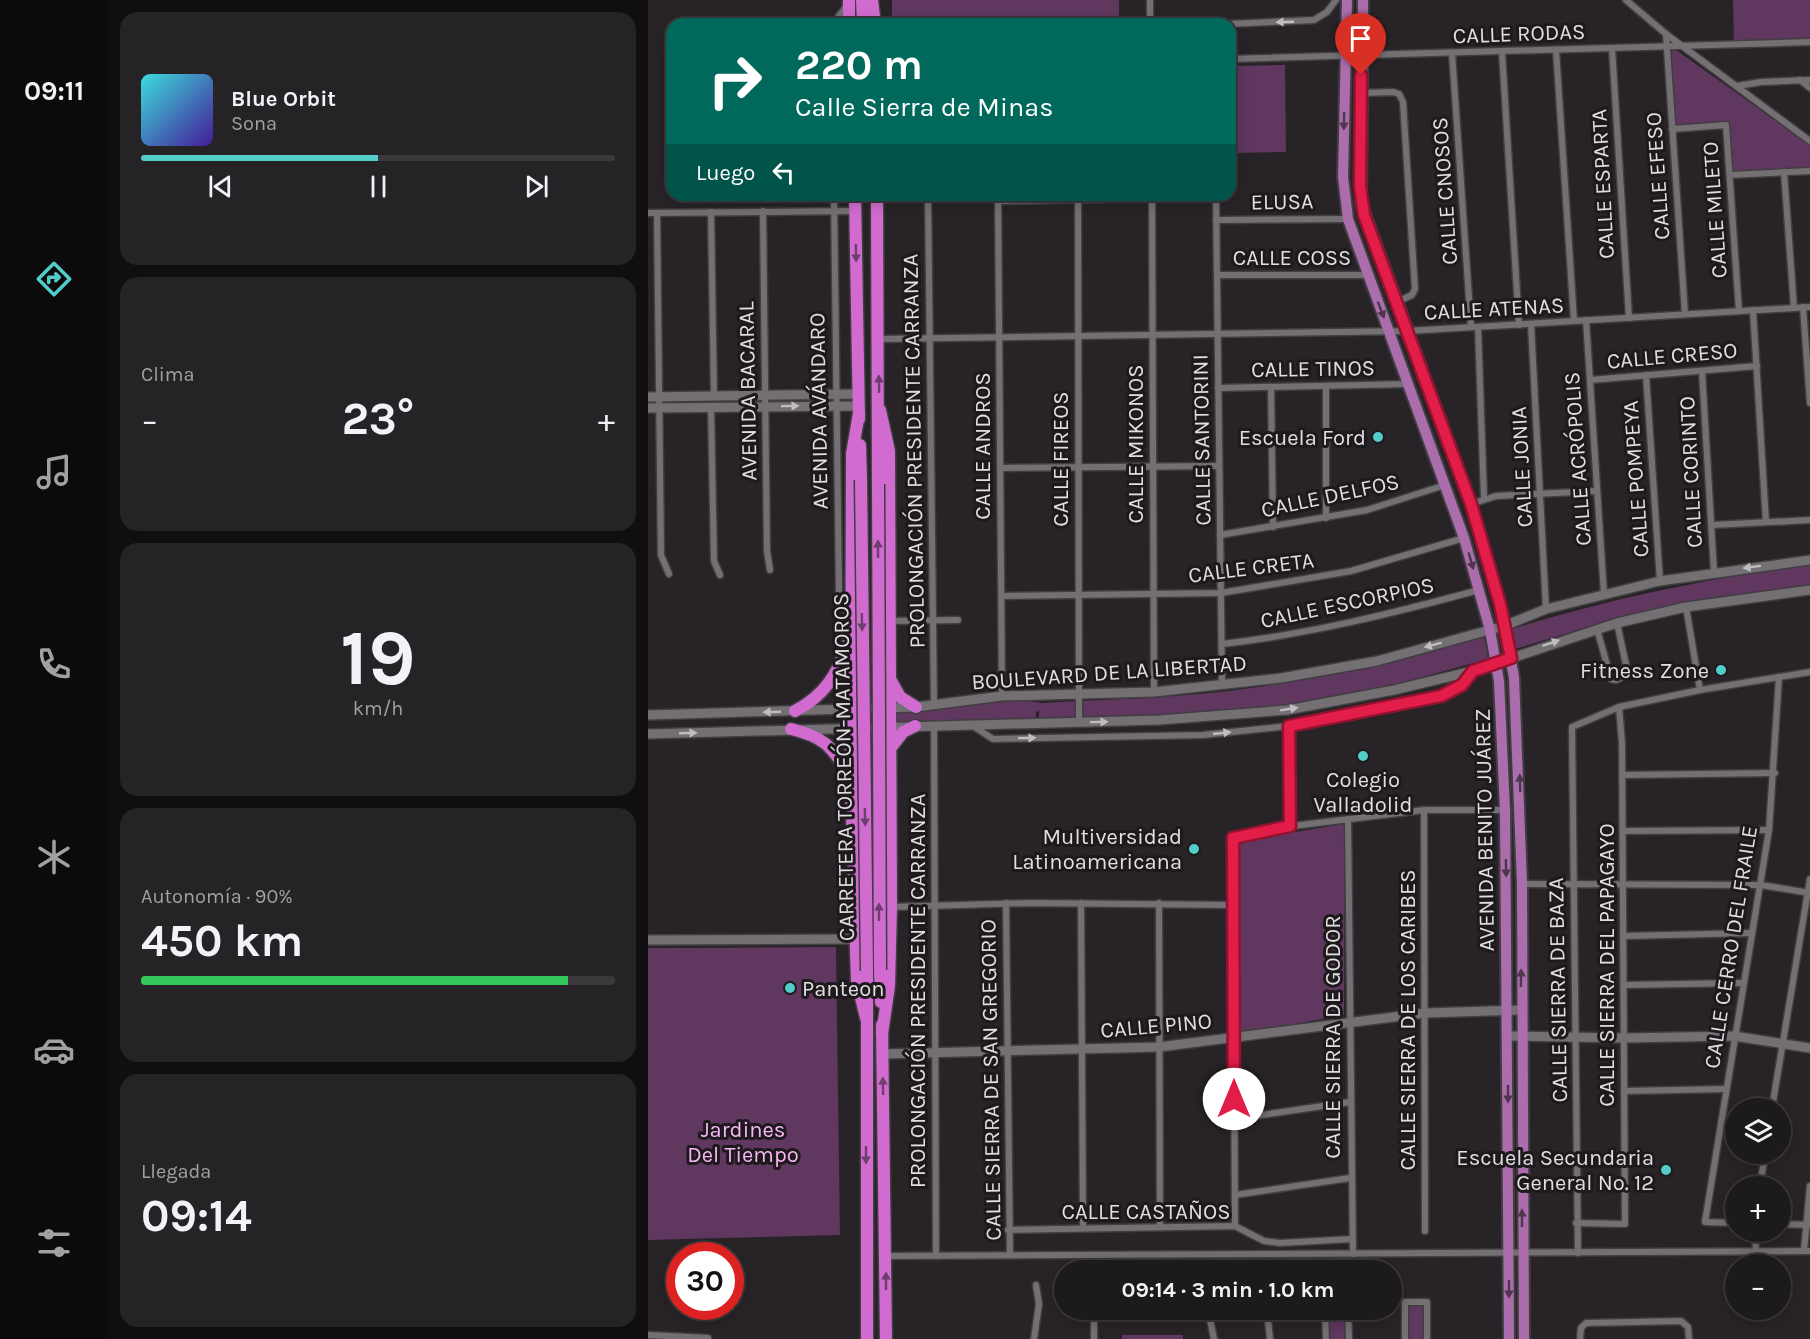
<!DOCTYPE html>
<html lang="es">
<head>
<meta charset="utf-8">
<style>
	:root { --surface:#1d1a1c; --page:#252325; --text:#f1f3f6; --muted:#a0a1a3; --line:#3b383b; --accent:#53cdc9 }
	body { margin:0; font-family:Karla,sans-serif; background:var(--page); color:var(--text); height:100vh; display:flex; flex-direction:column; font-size:22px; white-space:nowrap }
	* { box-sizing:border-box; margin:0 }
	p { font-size:20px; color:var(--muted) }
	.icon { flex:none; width:33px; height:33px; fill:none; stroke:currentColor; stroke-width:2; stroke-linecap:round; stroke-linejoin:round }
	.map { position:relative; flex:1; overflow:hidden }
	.sheet { display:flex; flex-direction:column; gap:12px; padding:12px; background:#100e0f; width:540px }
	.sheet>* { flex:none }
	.banner { position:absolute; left:18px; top:18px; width:570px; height:183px; border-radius:18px; box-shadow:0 3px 15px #0003,0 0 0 2px var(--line); background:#00695c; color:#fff; overflow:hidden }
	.fabs { position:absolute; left:1077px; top:1098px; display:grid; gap:12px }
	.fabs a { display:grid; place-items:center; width:66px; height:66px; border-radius:50%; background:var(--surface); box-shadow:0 3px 15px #0003,0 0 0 2px var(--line); font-size:30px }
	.speed { position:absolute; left:18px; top:1242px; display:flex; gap:12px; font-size:30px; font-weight:700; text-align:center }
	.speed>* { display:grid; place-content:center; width:78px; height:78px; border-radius:50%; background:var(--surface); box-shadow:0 3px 15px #0003,0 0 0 2px var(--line); line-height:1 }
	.speed .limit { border:9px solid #d22; background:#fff; color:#111 }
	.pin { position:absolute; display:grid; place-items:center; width:51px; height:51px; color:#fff; margin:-62px -26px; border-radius:50% 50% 50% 0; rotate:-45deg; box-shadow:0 0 6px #0007 }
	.pin .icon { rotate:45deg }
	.me { position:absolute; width:66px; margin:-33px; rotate:0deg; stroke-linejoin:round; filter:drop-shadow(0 0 4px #0008) }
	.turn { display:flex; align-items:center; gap:21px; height:126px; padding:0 30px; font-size:27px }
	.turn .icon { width:78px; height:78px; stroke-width:2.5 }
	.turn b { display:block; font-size:42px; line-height:51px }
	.then { display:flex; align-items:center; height:57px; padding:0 30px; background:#0003; gap:12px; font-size:22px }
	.big { font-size:45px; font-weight:700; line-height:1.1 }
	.sheet .widget { flex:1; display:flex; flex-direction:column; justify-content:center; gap:9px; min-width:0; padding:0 21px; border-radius:18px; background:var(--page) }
	.sheet .dial { align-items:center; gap:0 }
	.dial b { font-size:78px; line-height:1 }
	.song { display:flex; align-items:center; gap:18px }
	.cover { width:72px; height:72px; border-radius:9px; background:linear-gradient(135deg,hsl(180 70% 55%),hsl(260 70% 35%)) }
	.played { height:6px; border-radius:3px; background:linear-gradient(90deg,var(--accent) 50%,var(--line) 50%) }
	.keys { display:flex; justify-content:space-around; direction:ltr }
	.heat { display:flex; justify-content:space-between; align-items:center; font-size:33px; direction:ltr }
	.charge { height:9px; border-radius:4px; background:linear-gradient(90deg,#34c759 90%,var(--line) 0) }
	.trip { position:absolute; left:406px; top:1260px; width:348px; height:60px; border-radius:30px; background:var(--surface); box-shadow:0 3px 15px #0003,0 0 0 2px var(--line); font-weight:700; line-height:60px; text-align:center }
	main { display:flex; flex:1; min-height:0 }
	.tab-bar { display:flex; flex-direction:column; width:108px; justify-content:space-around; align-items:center; background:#0c0a0b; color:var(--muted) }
	.tab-bar .icon { width:42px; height:42px }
	.tab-bar .current { color:var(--accent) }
	.tab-bar b { font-size:27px; color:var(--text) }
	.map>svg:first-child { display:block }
	.green { fill:#5f375f }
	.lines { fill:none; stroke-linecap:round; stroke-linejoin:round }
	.street-casing { stroke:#413e41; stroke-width:9 }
	.secondary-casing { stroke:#413e41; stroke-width:12 }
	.primary-casing { stroke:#413e41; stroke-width:14 }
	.highway-casing { stroke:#413e41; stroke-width:15 }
	.street { stroke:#736f73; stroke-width:6 }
	.secondary { stroke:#736f73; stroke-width:9 }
	.primary { stroke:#ab6dab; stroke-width:10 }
	.highway { stroke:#d16bd0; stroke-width:12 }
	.highway-bridge-casing { stroke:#413e41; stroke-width:15; stroke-linecap:butt }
	.highway-bridge { stroke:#d16bd0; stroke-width:12 }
	.oneway { fill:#bfbdbf }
	.oneway2 { fill:#4f364f }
	.oneway3 { fill:#6e3e6e }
	.route-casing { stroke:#92132f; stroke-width:15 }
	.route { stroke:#e11d48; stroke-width:10 }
	.poi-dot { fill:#53cdc9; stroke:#1d191d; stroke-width:2 }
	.labels { text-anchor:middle; stroke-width:6; stroke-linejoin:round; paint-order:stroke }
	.street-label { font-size:22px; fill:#e0dee0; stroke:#1d191d }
	.poi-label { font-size:22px; fill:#e0dee0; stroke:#1d191d; text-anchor:end }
	.park-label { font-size:22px; fill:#f9b6f7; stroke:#1d191d }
</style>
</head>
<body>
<main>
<nav class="tab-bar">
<b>09:11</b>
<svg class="icon current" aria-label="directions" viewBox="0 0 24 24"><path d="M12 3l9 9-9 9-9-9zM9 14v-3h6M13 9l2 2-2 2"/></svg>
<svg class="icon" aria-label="music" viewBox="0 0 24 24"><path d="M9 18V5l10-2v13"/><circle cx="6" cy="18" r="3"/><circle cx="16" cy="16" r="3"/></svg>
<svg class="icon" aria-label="phone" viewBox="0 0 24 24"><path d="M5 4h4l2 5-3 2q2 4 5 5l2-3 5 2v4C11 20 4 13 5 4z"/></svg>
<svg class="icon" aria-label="climate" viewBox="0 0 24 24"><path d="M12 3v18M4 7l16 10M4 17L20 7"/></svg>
<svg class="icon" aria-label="car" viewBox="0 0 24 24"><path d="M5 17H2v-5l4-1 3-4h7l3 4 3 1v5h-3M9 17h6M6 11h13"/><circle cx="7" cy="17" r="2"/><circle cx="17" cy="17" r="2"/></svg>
<svg class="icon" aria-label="filters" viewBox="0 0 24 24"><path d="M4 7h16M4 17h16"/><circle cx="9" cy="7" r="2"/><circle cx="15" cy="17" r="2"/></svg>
</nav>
<section class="sheet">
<div class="widget">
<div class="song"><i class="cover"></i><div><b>Blue Orbit</b><p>Sona</p></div></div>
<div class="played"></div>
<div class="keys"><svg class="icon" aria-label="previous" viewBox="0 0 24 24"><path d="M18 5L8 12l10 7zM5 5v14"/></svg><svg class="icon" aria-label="pause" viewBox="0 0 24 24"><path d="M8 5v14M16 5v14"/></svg><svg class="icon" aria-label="next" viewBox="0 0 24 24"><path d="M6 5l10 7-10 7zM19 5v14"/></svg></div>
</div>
<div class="widget"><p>Clima</p>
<div class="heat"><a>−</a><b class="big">23°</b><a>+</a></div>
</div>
<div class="widget dial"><b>19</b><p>km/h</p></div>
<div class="widget"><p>Autonomía · 90%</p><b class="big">450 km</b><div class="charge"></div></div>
<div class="widget"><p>Llegada</p><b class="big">09:14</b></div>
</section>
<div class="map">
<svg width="1162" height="1339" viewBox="0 0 1162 1339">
	<rect width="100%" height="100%" fill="#272326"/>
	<g class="green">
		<polygon points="244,0 471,0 471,22 244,24"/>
		<polygon points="1085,0 1162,0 1162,41 1086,44"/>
		<polygon points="1021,49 1028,50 1162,145 1162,167 1081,176 1075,122 1025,125"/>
		<polygon points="637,65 638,152 582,153 582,66"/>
		<path d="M1162 565V586L1064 598 983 614 867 649 863 629C963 599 1059 578 1162 565Z"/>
		<path d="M836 637 840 659C781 675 720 694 659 703 570 715 480 716 391 718V711L388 712V722L246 723 245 712 376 700 393 703C465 699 539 698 610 687 687 675 762 658 836 637Z"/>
		<polygon points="697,824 696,1015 592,1034 591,841"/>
		<polygon points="188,947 192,1235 0,1240 0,948"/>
		<polygon points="759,1303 778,1303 778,1339 758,1339"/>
		<polygon points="679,1310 699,1310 699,1339 680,1339"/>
		<rect x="474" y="1335" width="61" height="4"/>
	</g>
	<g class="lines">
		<defs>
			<g id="street">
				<polyline points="502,0 502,24"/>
				<polyline points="978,0 1018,34 1162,141"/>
				<polyline points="185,24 200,4"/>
				<polyline points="579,24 666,20 679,12 688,0"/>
				<polyline points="1018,34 1037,314"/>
				<polyline points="964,48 981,318"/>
				<polyline points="908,50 926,321"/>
				<polyline points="854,52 871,325"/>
				<polyline points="804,53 823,327"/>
				<polyline points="582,59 1162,42"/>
				<polyline points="1152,80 1162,88"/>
				<polyline points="1089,86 1113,82 1162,80"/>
				<polyline points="714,93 745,92 751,94 755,102 767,289 764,295 749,302"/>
				<polyline points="1024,129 1078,125 1091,311"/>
				<polyline points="1136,172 1146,308"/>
				<polyline points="1082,175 1162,171"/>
				<polyline points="186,195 191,592 201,618"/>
				<polyline points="280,195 286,706"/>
				<polyline points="350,195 354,696"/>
				<polyline points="430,195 431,722"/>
				<polyline points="504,195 506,692"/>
				<polyline points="568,195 574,685"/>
				<polyline points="350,201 504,198"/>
				<polyline points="115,211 119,551 122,570"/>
				<polyline points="63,212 66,396"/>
				<polyline points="0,213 207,211"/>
				<polyline points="9,213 13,555 21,574"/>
				<polyline points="568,220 700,219"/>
				<polyline points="569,275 719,275"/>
				<polyline points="1155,307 1162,403"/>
				<polyline points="1105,310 1118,522"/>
				<polyline points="938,320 956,594"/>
				<polyline points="883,324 898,609"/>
				<polyline points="830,327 836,498"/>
				<polyline points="231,339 759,331 1162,307"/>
				<polyline points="1054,371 1066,572"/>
				<polyline points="998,375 1012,581"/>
				<polyline points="942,380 1109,366"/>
				<polyline points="623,387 625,527"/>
				<polyline points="570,388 760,384"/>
				<polyline points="63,407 66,561 72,575"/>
				<polyline points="353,468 571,466"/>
				<polyline points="823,504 848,496 949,491"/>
				<polyline points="678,518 678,386"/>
				<polyline points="1064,525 1162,520"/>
				<polyline points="572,535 719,510 797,485"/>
				<polyline points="354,596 573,593 703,571 816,538"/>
				<polyline points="1038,607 1052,690"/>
				<polyline points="242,621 310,620"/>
				<polyline points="949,629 963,679 968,680 980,674 969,623"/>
				<path d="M574 644C662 634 746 613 831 590"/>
				<polyline points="286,726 288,1256"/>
				<polyline points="325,726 345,739 555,735 641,726 793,696 814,685 825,671"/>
				<polyline points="641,726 642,826"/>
				<polyline points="974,775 1127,773"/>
				<polyline points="776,810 777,1231"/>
				<polyline points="700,819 705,1254"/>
				<polyline points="975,831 1121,830"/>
				<polyline points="874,884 1113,885 1162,893"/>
				<polyline points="358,903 362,1255"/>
				<polyline points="433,903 435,1228"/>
				<polyline points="511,903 512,1227"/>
				<polyline points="243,907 381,903 585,905"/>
				<polyline points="976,936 1103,933"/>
				<polyline points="976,985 1094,983"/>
				<polyline points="976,1091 1077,1089"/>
				<polyline points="1124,1108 1162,879"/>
				<polyline points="586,1119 702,1102"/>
				<polyline points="1112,1186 1117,1154"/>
				<polyline points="587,1195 702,1178"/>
				<polyline points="928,1223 977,1224 974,743 971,707"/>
				<polyline points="1088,1223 1057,1222 1121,830 1131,677"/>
				<polyline points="1132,1224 1162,1225"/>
				<polyline points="587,1226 585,838 628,828 776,810 857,810"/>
				<polyline points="360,1230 587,1226 616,1241 632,1243 704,1239"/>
				<polyline points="1107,1232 1108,1252"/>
				<polyline points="1156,1251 1162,1186"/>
				<polyline points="930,1253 924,727 971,707 1052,690 1162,672"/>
				<polyline points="238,1256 1162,1251"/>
				<polyline points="560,1310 566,1339"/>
				<polyline points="619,1310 622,1339"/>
				<polyline points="677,1310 678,1339"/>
				<polyline points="700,1310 701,1339"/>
				<polyline points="0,1335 60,1338"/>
				<polyline points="386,1339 391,1304 388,1285"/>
				<polyline points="446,1339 446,1310"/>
				<polyline points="757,1339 757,1302 779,1302 779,1339"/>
				<polyline points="932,1339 933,1328 938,1323 1033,1321 1040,1327 1041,1339"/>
			</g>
			<g id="secondary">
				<polyline points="0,397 210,394"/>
				<polyline points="0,408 211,406"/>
				<polyline points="0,715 268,707 354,696 506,692 633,678 729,661 856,626 898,609 1012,581 1162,560"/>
				<polyline points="0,734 511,720 639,710 746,690 825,671 969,623 1038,607 1162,590"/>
				<polyline points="0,940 207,939"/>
				<polyline points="859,1036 976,1038 1086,1036 1162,1048"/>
				<polyline points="234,1054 511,1047 777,1013 873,1010"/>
			</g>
			<g id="primary">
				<polyline points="699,0 695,177 700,219 816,538 842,630 851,681 857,810 861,1339"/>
				<polyline points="715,0 713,203 823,504 852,604 866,677 874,884 876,1339"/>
			</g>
			<g id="highway">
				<polyline points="201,0 201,24"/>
				<polyline points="214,0 215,24"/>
				<polyline points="224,0 227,24"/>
				<polyline points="207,195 211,419"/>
				<polyline points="229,195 230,484"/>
				<polyline points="232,410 241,451 243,907 241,986 234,1034"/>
				<polyline points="211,413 204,454 203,777 207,920 209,981 218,1018"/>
				<polyline points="212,445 213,480"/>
				<polyline points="243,681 252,697 268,707"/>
				<path d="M147 711C176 696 190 674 200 644"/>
				<path d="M143 729C178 737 184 748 203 776"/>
				<polyline points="244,746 255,732 267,726"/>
				<polyline points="232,970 233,1002"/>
				<polyline points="219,971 219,1339"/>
				<polyline points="234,1025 238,1339"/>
			</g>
		</defs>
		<use href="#street" class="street-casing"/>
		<use href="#secondary" class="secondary-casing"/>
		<use href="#primary" class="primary-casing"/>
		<use href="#highway" class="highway-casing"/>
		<use href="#street" class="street"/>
		<use href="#secondary" class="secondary"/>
		<use href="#primary" class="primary"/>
		<use href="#highway" class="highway"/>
		<defs>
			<g id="highway-bridge">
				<polyline points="213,480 219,971"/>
				<polyline points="230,484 232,970"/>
			</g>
		</defs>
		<use href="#highway-bridge" class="highway-bridge-casing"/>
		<use href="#highway-bridge" class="highway-bridge"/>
	</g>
	<defs><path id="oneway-solid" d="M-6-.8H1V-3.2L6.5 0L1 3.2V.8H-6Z" transform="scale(1.5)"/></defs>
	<g class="oneway">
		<use href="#oneway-solid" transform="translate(637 22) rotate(178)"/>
		<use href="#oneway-solid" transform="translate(142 406) rotate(-1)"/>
		<use href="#oneway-solid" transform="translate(1104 567) rotate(173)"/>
		<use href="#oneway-solid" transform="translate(903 643) rotate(-19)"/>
		<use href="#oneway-solid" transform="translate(785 645) rotate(165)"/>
		<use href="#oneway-solid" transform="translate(641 709) rotate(-9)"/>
		<use href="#oneway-solid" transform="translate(124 712) rotate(178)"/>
		<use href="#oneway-solid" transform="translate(451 722) rotate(-1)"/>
		<use href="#oneway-solid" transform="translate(40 733) rotate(-2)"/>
		<use href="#oneway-solid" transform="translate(574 733) rotate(-6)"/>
		<use href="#oneway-solid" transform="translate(379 738) rotate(-1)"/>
	</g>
	<g class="oneway2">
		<use href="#oneway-solid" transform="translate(696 121) rotate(91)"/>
		<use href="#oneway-solid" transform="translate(733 310) rotate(69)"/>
		<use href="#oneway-solid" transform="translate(823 561) rotate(74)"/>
		<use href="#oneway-solid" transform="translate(872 783) rotate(-92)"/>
		<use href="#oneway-solid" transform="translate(858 868) rotate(89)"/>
		<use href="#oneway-solid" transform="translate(873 978) rotate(-89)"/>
		<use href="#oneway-solid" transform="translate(860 1094) rotate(90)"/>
		<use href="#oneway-solid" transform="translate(874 1218) rotate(-90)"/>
		<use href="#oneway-solid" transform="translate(861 1289) rotate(90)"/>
	</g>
	<g class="oneway3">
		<use href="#oneway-solid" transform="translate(208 253) rotate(89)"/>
		<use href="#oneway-solid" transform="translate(231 384) rotate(-91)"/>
		<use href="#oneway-solid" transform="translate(230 549) rotate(-90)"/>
		<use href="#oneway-solid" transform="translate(214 622) rotate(89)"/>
		<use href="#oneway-solid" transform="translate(217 817) rotate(89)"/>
		<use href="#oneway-solid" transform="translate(231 912) rotate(-90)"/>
		<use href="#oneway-solid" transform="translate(235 1086) rotate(-91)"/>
		<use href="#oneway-solid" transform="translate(218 1155) rotate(90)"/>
		<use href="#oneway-solid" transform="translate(238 1281) rotate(-90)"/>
	</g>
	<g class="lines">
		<defs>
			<polyline id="route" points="586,1099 585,838 642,826 641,726 793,696 814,685 825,671 863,658 852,604 823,504 716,215 712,186 713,75"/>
		</defs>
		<use href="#route" class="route-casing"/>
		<use href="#route" class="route"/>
	</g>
	<g class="poi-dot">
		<circle cx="730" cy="437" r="6"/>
		<circle cx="1073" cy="670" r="6"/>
		<circle cx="715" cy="756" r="6"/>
		<circle cx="546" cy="849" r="6"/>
		<circle cx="142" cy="988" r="6"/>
		<circle cx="1018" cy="1170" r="6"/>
	</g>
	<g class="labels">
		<g class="street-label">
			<text transform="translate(871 33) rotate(-2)" y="8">CALLE RODAS</text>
			<text transform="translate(1009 176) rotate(-94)" y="8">CALLE EFESO</text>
			<text transform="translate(954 184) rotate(-93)" y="8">CALLE ESPARTA</text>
			<text transform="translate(796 191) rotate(-94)" y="8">CALLE CNOSOS</text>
			<text transform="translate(634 201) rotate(-1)" y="8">ELUSA</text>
			<text transform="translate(1066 210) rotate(-94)" y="8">CALLE MILETO</text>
			<text x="644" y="265">CALLE COSS</text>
			<text transform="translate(846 308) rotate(-3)" y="8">CALLE ATENAS</text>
			<text transform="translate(1024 355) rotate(-5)" y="8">CALLE CRESO</text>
			<text transform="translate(665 368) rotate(-1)" y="8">CALLE TINOS</text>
			<text transform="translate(99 391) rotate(-91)" y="8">AVENIDA BACARAL</text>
			<text transform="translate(170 411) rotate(-91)" y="8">AVENIDA AVÁNDARO</text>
			<text transform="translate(553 440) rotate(-91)" y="8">CALLE SANTORINI</text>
			<text transform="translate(487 444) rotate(-90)" y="8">CALLE MIKONOS</text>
			<text transform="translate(334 446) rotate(-90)" y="8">CALLE ANDROS</text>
			<text transform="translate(265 451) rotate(-91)" y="8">PROLONGACIÓN PRESIDENTE CARRANZA</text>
			<text transform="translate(412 459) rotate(-90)" y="8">CALLE FIREOS</text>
			<text transform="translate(929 459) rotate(-94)" y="8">CALLE ACRÓPOLIS</text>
			<text transform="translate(873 467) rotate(-93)" y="8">CALLE JONIA</text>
			<text transform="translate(1042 472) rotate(-93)" y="8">CALLE CORINTO</text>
			<text transform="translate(987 479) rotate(-94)" y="8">CALLE POMPEYA</text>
			<text transform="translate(682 495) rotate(-12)" y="8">CALLE DELFOS</text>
			<text transform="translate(603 567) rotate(-7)" y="8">CALLE CRETA</text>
			<text transform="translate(699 602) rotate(-12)" y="8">CALLE ESCORPIOS</text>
			<text transform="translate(461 672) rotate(-4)" y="8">BOULEVARD DE LA LIBERTAD</text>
			<text transform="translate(195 767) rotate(-91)" y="8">CARRETERA TORREÓN-MATAMOROS</text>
			<text transform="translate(836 830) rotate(-91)" y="8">AVENIDA BENITO JUÁREZ</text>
			<text transform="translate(1082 947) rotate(-81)" y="8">CALLE CERRO DEL FRAILE</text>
			<text transform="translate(958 965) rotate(-90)" y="8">CALLE SIERRA DEL PAPAGAYO</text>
			<text transform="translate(909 990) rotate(-91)" y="8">CALLE SIERRA DE BAZA</text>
			<text transform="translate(269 991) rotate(-90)" y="8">PROLONGACIÓN PRESIDENTE CARRANZA</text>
			<text transform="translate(759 1020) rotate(-90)" y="8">CALLE SIERRA DE LOS CARIBES</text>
			<text transform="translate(508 1025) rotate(-5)" y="8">CALLE PINO</text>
			<text transform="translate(684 1037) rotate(-90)" y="8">CALLE SIERRA DE GODOR</text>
			<text transform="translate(342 1080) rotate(-91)" y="8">CALLE SIERRA DE SAN GREGORIO</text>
			<text x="498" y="1219">CALLE CASTAÑOS</text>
		</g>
		<g class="poi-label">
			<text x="718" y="445">Escuela Ford</text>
			<text x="1061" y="678">Fitness Zone</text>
			<text x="715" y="787" text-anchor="middle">Colegio<tspan x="715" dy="25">Valladolid</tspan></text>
			<text x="534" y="844">Multiversidad<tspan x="534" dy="25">Latinoamericana</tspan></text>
			<text x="154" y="996" text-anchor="start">Panteon</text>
			<text x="1006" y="1165">Escuela Secundaria<tspan x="1006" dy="25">General No. 12</tspan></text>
		</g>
		<g class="park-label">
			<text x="95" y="1137">Jardines<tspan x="95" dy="25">Del Tiempo</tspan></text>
		</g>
	</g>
</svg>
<div class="fabs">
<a><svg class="icon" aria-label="layers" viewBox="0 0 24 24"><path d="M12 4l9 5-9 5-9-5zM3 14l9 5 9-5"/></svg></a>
<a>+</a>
<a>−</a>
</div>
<div class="speed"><div class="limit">30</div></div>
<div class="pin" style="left:713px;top:75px;background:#d93025"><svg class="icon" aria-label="arrive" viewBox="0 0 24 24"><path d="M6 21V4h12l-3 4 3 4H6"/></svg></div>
<svg class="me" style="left:586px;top:1099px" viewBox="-20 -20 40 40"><circle r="19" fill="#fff"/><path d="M0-13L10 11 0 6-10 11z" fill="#e11d48"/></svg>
<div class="trip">09:14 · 3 min · 1.0 km</div>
<div class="banner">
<div class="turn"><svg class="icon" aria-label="right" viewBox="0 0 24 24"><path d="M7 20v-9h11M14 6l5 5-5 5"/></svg><div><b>220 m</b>Calle Sierra de Minas</div></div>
<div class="then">Luego<svg class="icon" aria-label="left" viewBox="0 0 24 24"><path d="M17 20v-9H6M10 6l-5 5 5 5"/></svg></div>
</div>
</div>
</main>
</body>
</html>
